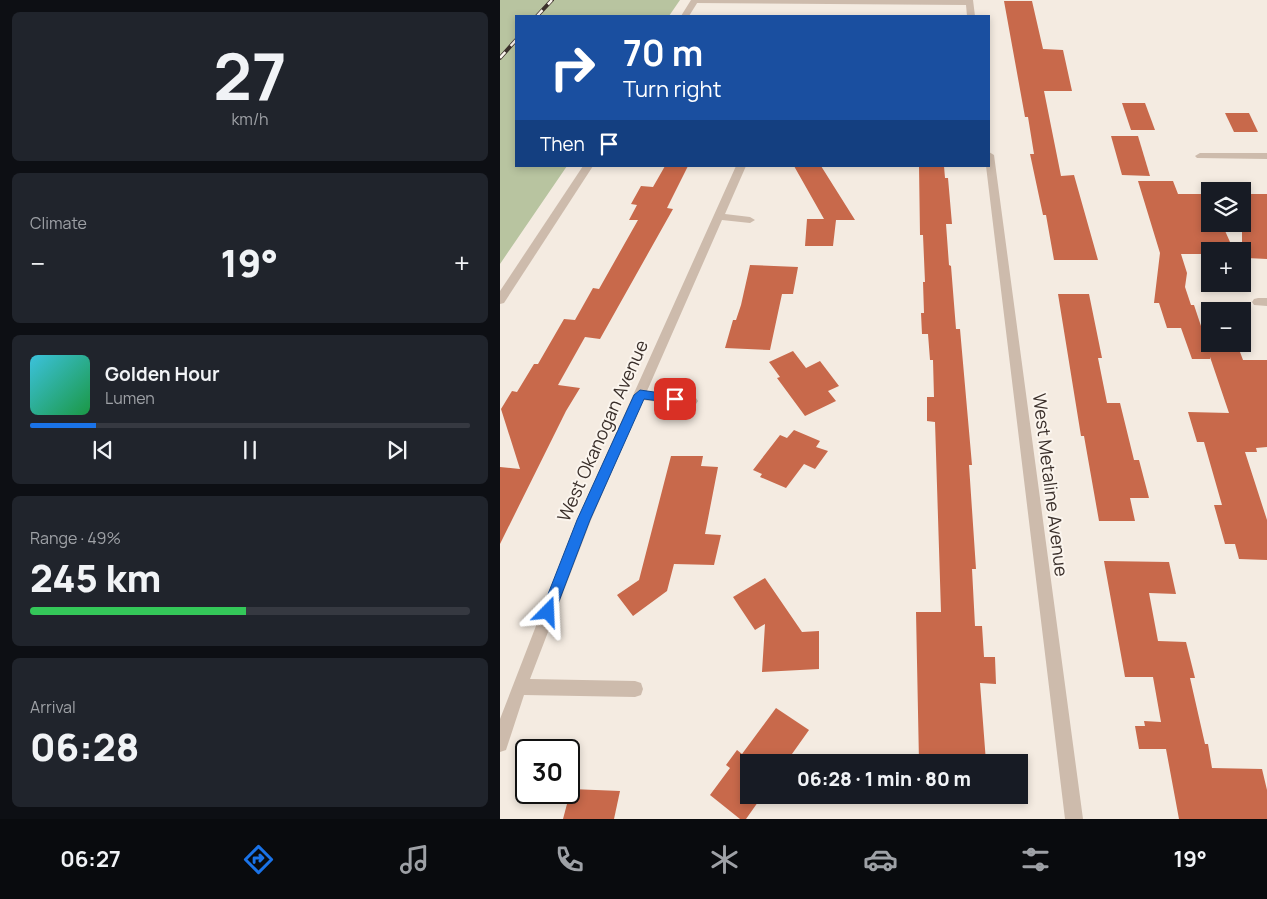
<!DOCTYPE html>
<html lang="en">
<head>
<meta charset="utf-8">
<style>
	:root { --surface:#171b24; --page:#20242c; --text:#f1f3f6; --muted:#9ea1a6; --line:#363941; --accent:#1a73e8 }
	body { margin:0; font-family:Manrope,sans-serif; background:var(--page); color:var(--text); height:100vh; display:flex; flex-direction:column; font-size:19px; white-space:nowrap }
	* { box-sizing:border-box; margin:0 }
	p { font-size:16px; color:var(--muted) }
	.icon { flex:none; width:28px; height:28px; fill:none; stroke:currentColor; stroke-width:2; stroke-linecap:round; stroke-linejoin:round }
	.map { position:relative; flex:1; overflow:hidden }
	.sheet { display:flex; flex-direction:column; gap:12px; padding:12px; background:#0d0f14; width:500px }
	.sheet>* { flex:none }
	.top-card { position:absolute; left:15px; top:15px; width:475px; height:152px; border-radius:0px; box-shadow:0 2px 8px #0003; background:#1a4fa0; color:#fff; overflow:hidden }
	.tools { position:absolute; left:701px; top:182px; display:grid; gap:10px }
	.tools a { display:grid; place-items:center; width:50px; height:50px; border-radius:0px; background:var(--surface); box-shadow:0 2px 8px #0003; font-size:25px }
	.speed { position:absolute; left:15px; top:739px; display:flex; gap:10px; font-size:25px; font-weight:700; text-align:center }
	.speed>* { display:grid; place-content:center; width:65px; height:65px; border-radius:50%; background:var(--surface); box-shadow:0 2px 8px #0003; line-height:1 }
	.speed .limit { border:2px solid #111; border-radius:8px; background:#fff; color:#111 }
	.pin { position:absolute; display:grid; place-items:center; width:42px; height:42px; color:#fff; margin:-21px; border-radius:10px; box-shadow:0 2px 8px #0006 }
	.me { position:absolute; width:55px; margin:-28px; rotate:21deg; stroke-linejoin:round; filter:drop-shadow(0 0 4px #0008) }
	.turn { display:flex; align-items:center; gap:18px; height:105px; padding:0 25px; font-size:22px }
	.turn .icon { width:65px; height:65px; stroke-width:2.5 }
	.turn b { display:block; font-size:35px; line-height:42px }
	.then { display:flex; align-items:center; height:48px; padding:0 25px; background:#0003; gap:10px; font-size:19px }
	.big { font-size:38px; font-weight:800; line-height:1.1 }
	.sheet .card { flex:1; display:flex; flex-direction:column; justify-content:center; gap:8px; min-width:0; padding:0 18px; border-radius:8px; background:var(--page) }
	.sheet .dial { align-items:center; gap:0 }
	.dial b { font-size:65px; line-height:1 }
	.song { display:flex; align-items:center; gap:15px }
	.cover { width:60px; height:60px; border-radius:8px; background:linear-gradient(135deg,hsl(190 70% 55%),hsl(140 70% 35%)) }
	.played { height:5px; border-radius:2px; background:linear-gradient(90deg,var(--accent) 15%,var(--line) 15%) }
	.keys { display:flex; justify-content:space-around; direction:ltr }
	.heat { display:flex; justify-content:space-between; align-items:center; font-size:28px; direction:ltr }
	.charge { height:8px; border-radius:4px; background:linear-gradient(90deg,#34c759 49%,var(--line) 0) }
	.trip { position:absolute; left:240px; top:754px; width:288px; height:50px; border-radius:0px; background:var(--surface); box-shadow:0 2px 8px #0003; font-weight:800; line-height:50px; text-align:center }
	.tabs { display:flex; height:80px; justify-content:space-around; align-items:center; background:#090b0e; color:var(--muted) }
	.tabs .icon { width:35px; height:35px }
	.tabs .current { color:var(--accent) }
	.tabs b { font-size:22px; color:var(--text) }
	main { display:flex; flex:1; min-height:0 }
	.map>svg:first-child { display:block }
	.green { fill:#b8c4a0 }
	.building { fill:#c8694b }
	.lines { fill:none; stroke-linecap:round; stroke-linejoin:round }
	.minor { fill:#cdbbac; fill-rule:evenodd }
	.tertiary { fill:#cdbbac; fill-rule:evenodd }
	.rail-casing { stroke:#3b302b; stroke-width:4 }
	.rail { stroke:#fbf5ee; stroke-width:2.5; stroke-dasharray:8; stroke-linecap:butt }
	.route { fill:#1a73e8; stroke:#114b97 }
	.labels { text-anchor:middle; stroke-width:4; stroke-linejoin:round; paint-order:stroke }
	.street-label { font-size:18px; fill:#3b302b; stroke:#fbf5ee }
</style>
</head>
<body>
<main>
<section class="sheet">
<div class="card dial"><b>27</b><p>km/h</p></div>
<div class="card"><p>Climate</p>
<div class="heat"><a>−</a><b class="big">19°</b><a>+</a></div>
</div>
<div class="card">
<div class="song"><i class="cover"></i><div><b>Golden Hour</b><p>Lumen</p></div></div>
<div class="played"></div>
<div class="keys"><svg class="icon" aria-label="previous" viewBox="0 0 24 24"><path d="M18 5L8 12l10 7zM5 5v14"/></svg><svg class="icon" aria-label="pause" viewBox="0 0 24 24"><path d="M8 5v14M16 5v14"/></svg><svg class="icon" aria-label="next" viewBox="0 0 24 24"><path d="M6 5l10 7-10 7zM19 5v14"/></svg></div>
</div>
<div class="card"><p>Range · 49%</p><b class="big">245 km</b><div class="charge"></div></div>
<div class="card"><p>Arrival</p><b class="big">06:28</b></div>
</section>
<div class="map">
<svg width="767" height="819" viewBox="0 0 767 819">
	<rect width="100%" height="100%" fill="#f4ebe1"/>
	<polygon class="green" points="0,0 180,0 169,16 16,16 16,166 67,166 0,264"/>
	<g class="building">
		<polygon points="504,1 532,1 543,49 563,50 572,91 544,91 561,176 574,175 598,260 554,260 546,215 543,215 530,154 534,154 528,117 525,117"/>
		<polygon points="622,103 645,103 655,130 631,130"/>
		<polygon points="725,113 749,113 758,132 734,132"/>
		<polygon points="611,136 638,136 650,176 622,175"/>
		<polygon points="165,166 188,166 167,208 173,209 100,339 85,337 58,385 80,388 66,411 0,544 0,467 20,469 1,409 12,391 17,392 34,364 38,364 64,319 75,320 93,288 99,289 138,220 129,220 137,205 131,204 141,186 153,187"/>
		<polygon points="294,166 321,166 355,220 336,220 333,246 305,246 307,219 324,219"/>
		<polygon points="419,166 444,166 445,178 448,178 452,224 446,224 449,265 451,266 456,329 460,329 472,465 469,465 476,569 472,569 475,626 482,626 484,657 495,657 496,684 480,683 486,762 419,762 416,612 441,612 435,422 427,421 427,397 434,397 433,360 430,360 428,334 422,334 421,313 424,313 423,282 425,282 423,235 420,235"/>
		<polygon points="638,181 673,181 678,194 710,194 710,224 722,224 734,251 710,251 710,254 681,254 687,273 685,287 691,305 694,305 705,338 710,338 710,344 737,344 743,360 767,360 767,447 756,448 757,452 745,452 767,520 767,560 739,559 735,544 725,544 714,505 722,505 704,442 697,442 688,412 729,413 710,357 710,359 692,359 681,328 667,328 659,303 654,303 660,253"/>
		<polygon points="742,194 767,194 767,259 747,258 746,251 742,251"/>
		<polygon points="250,265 298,267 293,294 282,294 270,350 225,348 233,320 236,320 241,305"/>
		<polygon points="558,294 589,294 602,358 598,358 607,403 620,403 634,460 639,460 649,498 630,498 635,521 599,521 584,436 581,436"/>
		<polygon points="293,351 306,368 320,361 339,386 328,391 336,401 305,416 277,378 280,377 269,362"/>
		<polygon points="294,430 320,441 316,447 328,451 315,469 304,464 286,488 260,477 262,474 253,470 280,435 287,438"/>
		<polygon points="171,456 203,456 201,466 218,467 205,534 221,535 214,565 174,564 167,591 133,616 117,595 139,580"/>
		<polygon points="604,561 669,562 676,594 649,593 658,641 686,642 695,678 690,678 705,744 708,744 712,768 762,769 767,790 767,819 679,819 666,749 639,749 635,726 645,726 644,721 661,722 653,677 625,677"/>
		<polygon points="265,578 302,632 319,631 319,669 262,672 265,624 255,630 233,597"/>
		<polygon points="276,708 309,730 287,761 289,762 249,762 249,795 263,795 246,819 240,819 210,795 230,768 226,765 237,750 242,754"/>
		<polygon points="71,789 120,791 114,819 63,819"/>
	</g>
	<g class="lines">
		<g class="minor">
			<polygon points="192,0 473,0 475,16 467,16 466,5 195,3"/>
			<polygon points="489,152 494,155 583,819 565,819 486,166 489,166"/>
			<polygon points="700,153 767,153 767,159 697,158 695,156"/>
			<polygon points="236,166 246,166 225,214 250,217 255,220 250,223 222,220 147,391 192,396 196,398 198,401 196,404 192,406 143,400 91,520 30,679 135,681 141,683 143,689 141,695 135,697 24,695 6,750 0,752 0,719 77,520"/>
			<polygon points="758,298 767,298 767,306 754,305 752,302 754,299"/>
		</g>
		<g class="tertiary">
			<polygon points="191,0 199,0 189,16 181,16"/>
			<polygon points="83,166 93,166 4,303 0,304 0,291"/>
		</g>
		<defs>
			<g id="rail">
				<polyline points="37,16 52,0"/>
				<polyline points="0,58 16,40"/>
			</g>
		</defs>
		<use href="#rail" class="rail-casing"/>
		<use href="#rail" class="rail"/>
	</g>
	<polygon class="route" points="140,390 175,395 180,399 175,403 144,399 90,520 53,617 48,619 43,617 41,612 77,520 134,395"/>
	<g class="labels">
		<g class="street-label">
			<text transform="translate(103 431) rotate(-66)" y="6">West Okanogan Avenue</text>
			<text transform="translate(550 485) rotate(83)" y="6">West Metaline Avenue</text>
		</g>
	</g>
</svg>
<div class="tools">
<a><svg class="icon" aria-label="layers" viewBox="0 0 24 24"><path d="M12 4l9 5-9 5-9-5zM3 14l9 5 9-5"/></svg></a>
<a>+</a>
<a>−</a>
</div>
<div class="speed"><div class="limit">30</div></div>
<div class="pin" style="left:175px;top:399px;background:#d93025"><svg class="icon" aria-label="arrive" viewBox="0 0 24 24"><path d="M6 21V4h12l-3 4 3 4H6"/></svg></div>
<svg class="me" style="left:48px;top:612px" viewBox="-20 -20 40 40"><path d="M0-17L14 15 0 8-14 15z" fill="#1a73e8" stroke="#fff" stroke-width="4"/></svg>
<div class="trip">06:28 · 1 min · 80 m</div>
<div class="top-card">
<div class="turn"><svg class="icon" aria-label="right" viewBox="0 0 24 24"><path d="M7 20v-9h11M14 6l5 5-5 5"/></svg><div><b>70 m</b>Turn right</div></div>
<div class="then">Then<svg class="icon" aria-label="arrive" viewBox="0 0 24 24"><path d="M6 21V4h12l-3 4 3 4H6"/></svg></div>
</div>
</div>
</main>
<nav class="tabs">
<b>06:27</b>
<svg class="icon current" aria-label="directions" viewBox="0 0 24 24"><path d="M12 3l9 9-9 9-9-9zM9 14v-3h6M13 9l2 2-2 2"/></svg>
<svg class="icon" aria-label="music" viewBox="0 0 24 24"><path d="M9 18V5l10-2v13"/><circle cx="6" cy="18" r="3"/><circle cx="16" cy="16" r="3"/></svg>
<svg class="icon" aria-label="phone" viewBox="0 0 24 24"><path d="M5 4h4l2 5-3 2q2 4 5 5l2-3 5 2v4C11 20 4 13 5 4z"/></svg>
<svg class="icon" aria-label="climate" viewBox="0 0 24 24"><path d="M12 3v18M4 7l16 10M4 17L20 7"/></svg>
<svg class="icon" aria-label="car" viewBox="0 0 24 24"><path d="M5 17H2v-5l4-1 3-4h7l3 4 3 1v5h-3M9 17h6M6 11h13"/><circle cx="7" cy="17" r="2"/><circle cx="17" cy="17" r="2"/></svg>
<svg class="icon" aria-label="filters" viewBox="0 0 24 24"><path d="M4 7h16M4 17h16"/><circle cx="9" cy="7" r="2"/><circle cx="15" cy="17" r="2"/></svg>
<b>19°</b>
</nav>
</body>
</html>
